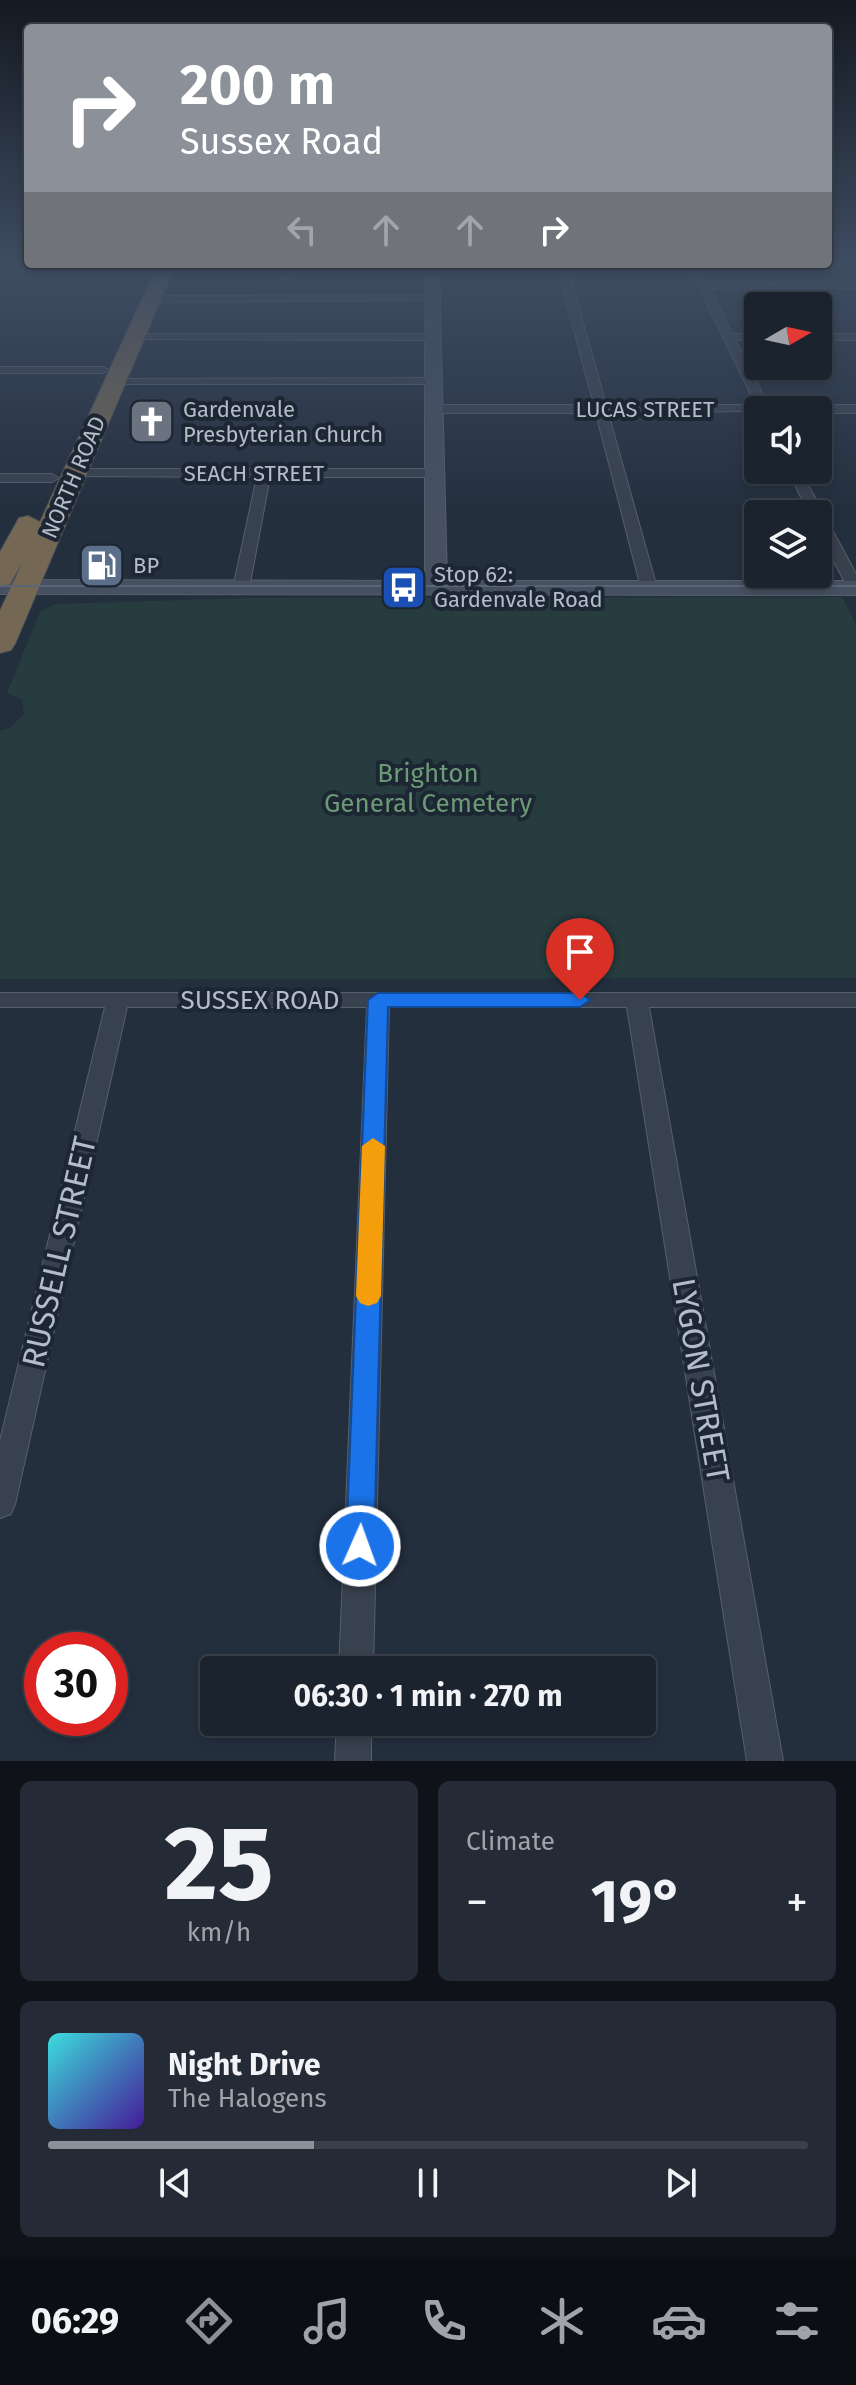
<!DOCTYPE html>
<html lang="en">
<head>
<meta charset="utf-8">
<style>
	:root { --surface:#1b232e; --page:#242b36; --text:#f1f3f6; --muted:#a0a4aa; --line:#39404a; --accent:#8c9099 }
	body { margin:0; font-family:"Fira Sans",sans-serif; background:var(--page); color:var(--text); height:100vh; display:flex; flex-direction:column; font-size:30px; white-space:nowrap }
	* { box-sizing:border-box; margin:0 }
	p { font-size:26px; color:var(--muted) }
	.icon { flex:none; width:44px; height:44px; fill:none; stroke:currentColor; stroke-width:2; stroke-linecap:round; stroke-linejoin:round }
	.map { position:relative; height:1761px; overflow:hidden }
	.drawer { display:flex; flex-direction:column; gap:20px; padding:20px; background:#0f1319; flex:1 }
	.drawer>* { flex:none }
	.guide { position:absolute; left:24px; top:24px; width:808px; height:244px; border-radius:8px; box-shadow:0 4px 12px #0003,0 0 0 2px var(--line); background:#8c9099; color:#fff; overflow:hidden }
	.needle { width:52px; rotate:81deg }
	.fabs { position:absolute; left:744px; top:292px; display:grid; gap:16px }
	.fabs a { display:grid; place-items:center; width:88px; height:88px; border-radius:8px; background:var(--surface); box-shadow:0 4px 12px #0003,0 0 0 2px var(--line); font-size:40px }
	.speed { position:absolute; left:24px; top:1632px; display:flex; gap:16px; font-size:40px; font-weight:700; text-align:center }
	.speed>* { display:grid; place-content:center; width:104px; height:104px; border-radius:50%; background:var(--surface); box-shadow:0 4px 12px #0003,0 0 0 2px var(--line); line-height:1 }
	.speed .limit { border:12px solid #d22; background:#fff; color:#111 }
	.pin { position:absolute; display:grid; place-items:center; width:68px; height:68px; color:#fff; margin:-82px -34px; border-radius:50% 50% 50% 0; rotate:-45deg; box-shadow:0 0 8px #0007 }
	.pin .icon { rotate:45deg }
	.me { position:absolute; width:88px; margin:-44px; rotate:2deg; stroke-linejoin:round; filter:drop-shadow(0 0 6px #0008) }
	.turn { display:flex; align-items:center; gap:28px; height:168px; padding:0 24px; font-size:36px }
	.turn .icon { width:104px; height:104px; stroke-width:2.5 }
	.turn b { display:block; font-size:56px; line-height:68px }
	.lanes { display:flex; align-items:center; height:76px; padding:0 24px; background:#0003; justify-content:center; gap:40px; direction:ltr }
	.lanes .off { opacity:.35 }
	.big { font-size:60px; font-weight:700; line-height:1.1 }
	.drawer .widget { flex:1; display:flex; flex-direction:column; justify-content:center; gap:12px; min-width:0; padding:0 28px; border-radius:12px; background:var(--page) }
	.drawer .dial { align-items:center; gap:0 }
	.dial b { font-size:104px; line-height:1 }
	.song { display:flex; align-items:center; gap:24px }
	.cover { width:96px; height:96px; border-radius:12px; background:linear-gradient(135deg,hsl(180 70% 55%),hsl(260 70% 35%)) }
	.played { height:8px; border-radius:4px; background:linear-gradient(90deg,var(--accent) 35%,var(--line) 35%) }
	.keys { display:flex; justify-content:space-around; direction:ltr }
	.heat { display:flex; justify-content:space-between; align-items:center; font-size:44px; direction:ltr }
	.drawer .tiles { flex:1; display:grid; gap:20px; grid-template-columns:1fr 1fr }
	.widget:last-child { grid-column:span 2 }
	.trip { position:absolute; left:200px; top:1656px; width:456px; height:80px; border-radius:8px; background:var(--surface); box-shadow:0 4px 12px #0003,0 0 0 2px var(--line); font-weight:700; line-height:80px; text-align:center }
	.tabs { display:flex; height:128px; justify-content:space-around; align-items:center; background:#0b0e12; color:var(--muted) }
	.tabs .icon { width:56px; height:56px }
	.tabs .active { color:var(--accent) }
	.tabs b { font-size:36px; color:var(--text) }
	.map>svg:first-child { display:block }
	.green { fill:#263c3f }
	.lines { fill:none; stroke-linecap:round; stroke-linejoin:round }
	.street-casing { stroke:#565f6c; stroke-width:2 }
	.secondary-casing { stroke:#565f6c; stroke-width:2 }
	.highway-casing { stroke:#434c59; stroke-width:2 }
	.street { fill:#38414e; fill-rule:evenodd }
	.secondary { fill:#465061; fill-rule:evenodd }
	.highway { fill:#746855; fill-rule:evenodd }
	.tram { stroke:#5a6575; stroke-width:2 }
	.route { fill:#1a73e8; stroke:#114b97; stroke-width:2 }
	.slow { fill:#f59e0b }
	.labels { text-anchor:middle; stroke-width:8; stroke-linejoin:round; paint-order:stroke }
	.far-poi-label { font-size:22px; fill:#b4bcc9; stroke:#1d2633; text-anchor:start }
	.far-street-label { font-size:22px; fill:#b4bcc9; stroke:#1d2633 }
	.park-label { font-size:26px; fill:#6b9a76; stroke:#1d2633 }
	.street-label { font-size:26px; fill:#b4bcc9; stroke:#1d2633 }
	.near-street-label { font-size:32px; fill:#b4bcc9; stroke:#1d2633 }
</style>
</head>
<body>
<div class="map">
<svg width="856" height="1761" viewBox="0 0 856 1761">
	<rect width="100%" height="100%" fill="#242f3e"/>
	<polygon class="green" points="842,597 856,625 856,978 0,979 0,731 11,727 24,714 22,699 7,693 40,612 55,604 249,598"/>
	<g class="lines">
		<defs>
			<g id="street">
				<polygon points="299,266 310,266 290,282 284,282 284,278"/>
				<polygon points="557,266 567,266 606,405 756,405 689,266 699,266 707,283 856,282 856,288 710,289 732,334 758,334 758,340 735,340 768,405 856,405 856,413 818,413 818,410 608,413 657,588 654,591 644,591 641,588 596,413 435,413 429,409 435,405 594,405"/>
				<polygon points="432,295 436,300 151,302 146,299 151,296"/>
				<polygon points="134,334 433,334 438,337 433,340 130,339 129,337"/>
				<rect x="818" y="334" width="38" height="6"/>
				<polygon points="0,367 103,367 109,370 103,373 0,373"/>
				<polygon points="114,379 434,378 440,381 434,384 110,384 110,380"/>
				<polygon points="72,469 436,469 443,473 436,477 270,477 249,588 241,593 233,588 257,477 67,476 65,473"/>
				<polygon points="788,470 800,470 856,574 856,593 848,588 818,531 818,514 809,514"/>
				<polygon points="0,474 52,474 59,478 52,482 0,482"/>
				<polygon points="0,993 856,993 856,1007 649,1007 783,1761 747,1761 627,1007 389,1007 373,1670 339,1670 367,1007 127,1007 15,1504 11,1514 0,1518 0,1441 105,1007 0,1007"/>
				<polygon points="337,1722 371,1722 371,1761 335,1761"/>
			</g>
			<g id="secondary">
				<polygon points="425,266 439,266 447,581 856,581 856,595 0,594 0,580 425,581"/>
				<polygon points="0,270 147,270 154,274 147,278 0,278"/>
			</g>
			<polygon id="highway" points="157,266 175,266 15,644 11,650 0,653 0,611 23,561 10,584 0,586 0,552 19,518 28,516 40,522"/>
		</defs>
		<use href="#street" class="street-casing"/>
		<use href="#secondary" class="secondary-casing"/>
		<use href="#highway" class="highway-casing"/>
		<use href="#street" class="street"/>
		<use href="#secondary" class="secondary"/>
		<use href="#highway" class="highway"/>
		<polyline class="tram" points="0,586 856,586"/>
	</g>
	<linearGradient id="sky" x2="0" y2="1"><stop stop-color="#141a22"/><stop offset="0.52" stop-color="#3f4d63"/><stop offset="1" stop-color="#3f4d63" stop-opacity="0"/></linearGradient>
	<rect width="856" height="512" fill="url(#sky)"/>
	<polygon class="route" points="378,993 580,993 590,1000 580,1007 388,1007 374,1546 370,1556 360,1560 350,1556 346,1546 368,1000"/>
	<polygon class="slow" points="373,1138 385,1146 381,1296 377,1303 368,1306 360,1303 356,1296 362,1146"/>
	<defs>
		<symbol id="church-square" viewBox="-11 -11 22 22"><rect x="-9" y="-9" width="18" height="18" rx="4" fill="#6b7280" stroke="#1d2633"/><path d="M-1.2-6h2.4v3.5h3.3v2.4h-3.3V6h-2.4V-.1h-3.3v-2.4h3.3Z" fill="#fff"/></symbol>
		<symbol id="fuel-square" viewBox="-11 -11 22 22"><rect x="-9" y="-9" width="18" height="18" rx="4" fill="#5c6f8a" stroke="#1d2633"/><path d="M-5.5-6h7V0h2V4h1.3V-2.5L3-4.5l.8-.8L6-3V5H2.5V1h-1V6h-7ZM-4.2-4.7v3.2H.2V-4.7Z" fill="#fff"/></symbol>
		<symbol id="bus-square" viewBox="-11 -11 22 22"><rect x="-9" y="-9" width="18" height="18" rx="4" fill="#1a4fb4" stroke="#1d2633"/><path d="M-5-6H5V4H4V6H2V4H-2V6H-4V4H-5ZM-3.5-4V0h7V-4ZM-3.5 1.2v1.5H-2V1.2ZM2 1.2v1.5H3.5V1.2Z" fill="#fff"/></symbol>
	</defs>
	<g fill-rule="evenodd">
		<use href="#church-square" x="126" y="396" width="51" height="51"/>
		<use href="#fuel-square" x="76" y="540" width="51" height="51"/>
		<use href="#bus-square" x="378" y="562" width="51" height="51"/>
	</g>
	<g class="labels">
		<g class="far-poi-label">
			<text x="183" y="417">Gardenvale<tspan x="183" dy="25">Presbyterian Church</tspan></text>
			<text x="133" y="573">BP</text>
			<text x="434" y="582">Stop 62:<tspan x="434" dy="25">Gardenvale Road</tspan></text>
		</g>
		<g class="far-street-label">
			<text x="645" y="417">LUCAS STREET</text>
			<text x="254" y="481">SEACH STREET</text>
			<text transform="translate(73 477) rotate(-67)" y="8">NORTH ROAD</text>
		</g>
		<g class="park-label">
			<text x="428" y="782">Brighton<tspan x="428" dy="30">General Cemetery</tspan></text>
		</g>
		<g class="street-label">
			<text x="260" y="1009">SUSSEX ROAD</text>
		</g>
		<g class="near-street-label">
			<text transform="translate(59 1252) rotate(-77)" y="11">RUSSELL STREET</text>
			<text transform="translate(701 1380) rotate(80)" y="11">LYGON STREET</text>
		</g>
	</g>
</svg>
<div class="fabs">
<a><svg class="needle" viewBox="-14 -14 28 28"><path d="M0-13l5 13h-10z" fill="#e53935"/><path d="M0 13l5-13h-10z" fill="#a0a4aa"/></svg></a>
<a><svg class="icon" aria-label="sound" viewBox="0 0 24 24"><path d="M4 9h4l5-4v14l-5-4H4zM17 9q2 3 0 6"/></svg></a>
<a><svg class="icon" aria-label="layers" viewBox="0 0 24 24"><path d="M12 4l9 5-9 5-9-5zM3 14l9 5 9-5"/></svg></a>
</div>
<div class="speed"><div class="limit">30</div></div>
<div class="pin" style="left:580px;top:1000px;background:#d93025"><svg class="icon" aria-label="arrive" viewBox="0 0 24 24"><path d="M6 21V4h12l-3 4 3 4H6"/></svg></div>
<svg class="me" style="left:360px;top:1546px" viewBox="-20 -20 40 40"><circle r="17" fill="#1a73e8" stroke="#fff" stroke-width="3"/><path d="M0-11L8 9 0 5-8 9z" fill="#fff"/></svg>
<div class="trip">06:30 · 1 min · 270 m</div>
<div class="guide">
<div class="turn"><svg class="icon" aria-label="right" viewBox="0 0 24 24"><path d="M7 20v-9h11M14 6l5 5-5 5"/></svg><div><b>200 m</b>Sussex Road</div></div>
<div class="lanes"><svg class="icon off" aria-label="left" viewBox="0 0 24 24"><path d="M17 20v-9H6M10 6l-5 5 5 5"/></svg><svg class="icon off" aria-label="ahead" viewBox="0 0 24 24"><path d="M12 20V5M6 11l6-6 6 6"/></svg><svg class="icon off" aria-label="ahead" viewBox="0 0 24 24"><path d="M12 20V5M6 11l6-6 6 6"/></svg><svg class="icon" aria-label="right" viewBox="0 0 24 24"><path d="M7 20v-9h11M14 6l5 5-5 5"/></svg></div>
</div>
</div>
<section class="drawer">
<div class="tiles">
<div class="widget dial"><b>25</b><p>km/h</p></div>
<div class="widget"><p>Climate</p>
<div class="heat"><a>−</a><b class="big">19°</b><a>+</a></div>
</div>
<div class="widget">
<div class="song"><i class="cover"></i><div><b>Night Drive</b><p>The Halogens</p></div></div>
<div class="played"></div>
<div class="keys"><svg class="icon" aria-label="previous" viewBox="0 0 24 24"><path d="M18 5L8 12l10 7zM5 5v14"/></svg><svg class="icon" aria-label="pause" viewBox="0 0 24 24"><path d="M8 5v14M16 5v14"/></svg><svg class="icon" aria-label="next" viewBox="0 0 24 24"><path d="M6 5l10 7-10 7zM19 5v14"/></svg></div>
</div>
</div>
</section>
<nav class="tabs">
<b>06:29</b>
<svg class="icon active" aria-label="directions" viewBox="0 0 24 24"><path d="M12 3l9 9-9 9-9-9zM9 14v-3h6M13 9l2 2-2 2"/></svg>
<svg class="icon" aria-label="music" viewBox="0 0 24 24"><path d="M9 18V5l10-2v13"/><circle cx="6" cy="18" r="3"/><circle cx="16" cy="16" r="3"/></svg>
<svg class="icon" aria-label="phone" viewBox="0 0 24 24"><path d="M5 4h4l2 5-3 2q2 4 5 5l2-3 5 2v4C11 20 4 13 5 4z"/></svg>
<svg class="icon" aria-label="climate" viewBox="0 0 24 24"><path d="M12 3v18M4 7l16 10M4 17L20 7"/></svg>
<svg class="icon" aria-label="car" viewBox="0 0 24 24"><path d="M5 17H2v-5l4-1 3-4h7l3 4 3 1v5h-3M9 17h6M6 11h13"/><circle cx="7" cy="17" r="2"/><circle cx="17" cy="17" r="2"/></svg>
<svg class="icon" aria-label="filters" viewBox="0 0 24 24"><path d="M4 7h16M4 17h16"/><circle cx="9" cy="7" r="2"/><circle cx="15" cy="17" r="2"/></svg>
</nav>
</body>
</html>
